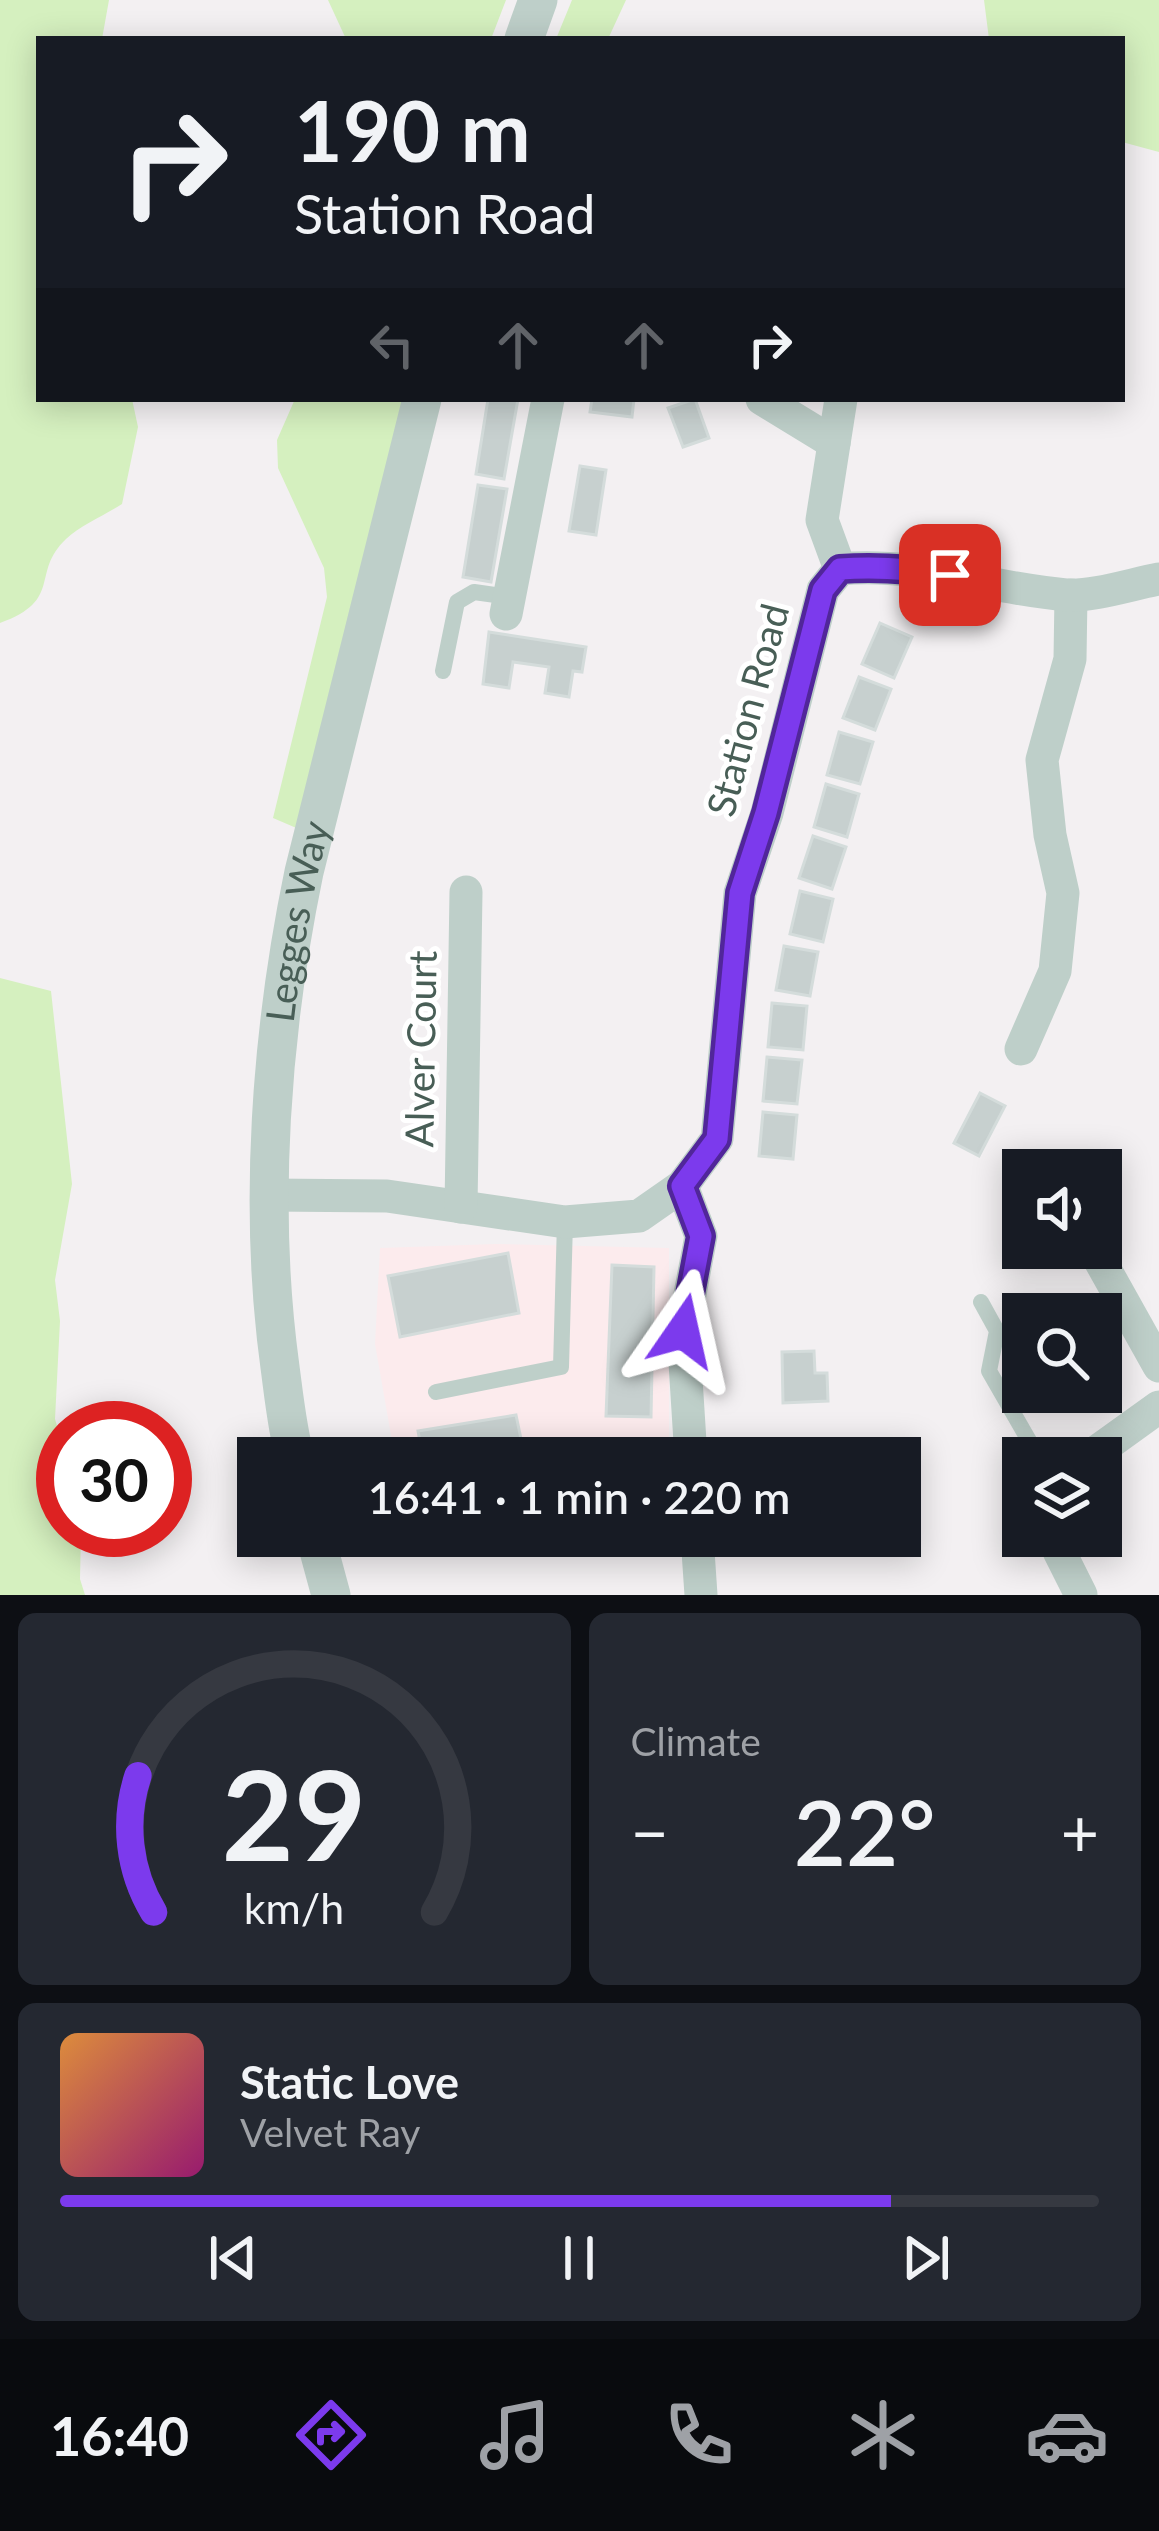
<!DOCTYPE html>
<html lang="en">
<head>
<meta charset="utf-8">
<style>
	:root { --surface:#171b24; --page:#242831; --text:#f1f3f6; --muted:#9ea1a6; --line:#363941; --accent:#7c3aed }
	body { margin:0; font-family:Lato,sans-serif; background:var(--page); color:var(--text); height:100vh; display:flex; flex-direction:column; font-size:45px; white-space:nowrap }
	* { box-sizing:border-box; margin:0 }
	p { font-size:39px; color:var(--muted) }
	.icon { flex:none; width:66px; height:66px; fill:none; stroke:currentColor; stroke-width:2; stroke-linecap:round; stroke-linejoin:round }
	.map { position:relative; height:1595px; overflow:hidden }
	.drawer { display:flex; flex-direction:column; gap:18px; padding:18px; background:#0d0f14; flex:1 }
	.drawer>* { flex:none }
	.top-card { position:absolute; left:36px; top:36px; width:1089px; height:366px; border-radius:0px; box-shadow:0 6px 30px #0003; background:#171b24; color:var(--text); overflow:hidden }
	.controls { position:absolute; left:1002px; top:1149px; display:grid; gap:24px }
	.controls a { display:grid; place-items:center; width:120px; height:120px; border-radius:0px; background:var(--surface); box-shadow:0 6px 30px #0003; font-size:60px }
	.speed { position:absolute; left:36px; top:1401px; display:flex; gap:24px; font-size:60px; font-weight:700; text-align:center }
	.speed>* { display:grid; place-content:center; width:156px; height:156px; border-radius:50%; background:var(--surface); box-shadow:0 6px 30px #0003; line-height:1 }
	.speed .limit { border:18px solid #d22; background:#fff; color:#111 }
	.pin { position:absolute; display:grid; place-items:center; width:102px; height:102px; color:#fff; margin:-51px; border-radius:24px; box-shadow:0 6px 18px #0006 }
	.me { position:absolute; width:132px; margin:-66px; rotate:11deg; stroke-linejoin:round; filter:drop-shadow(0 0 9px #0008) }
	.turn { display:flex; align-items:center; gap:42px; height:252px; padding:0 60px; font-size:54px }
	.turn .icon { width:156px; height:156px; stroke-width:2.5 }
	.turn b { display:block; font-size:84px; line-height:102px }
	.lanes { display:flex; align-items:center; height:114px; padding:0 60px; background:#0003; justify-content:center; gap:60px; direction:ltr }
	.lanes .off { opacity:.35 }
	.big { font-size:90px; font-weight:600; line-height:1.1 }
	.drawer .widget { flex:1; display:flex; flex-direction:column; justify-content:center; gap:18px; min-width:0; padding:0 42px; border-radius:18px; background:var(--page) }
	.drawer .dial { align-items:center; gap:0 }
	.dial svg { height:312px; overflow:visible; fill:none; stroke:var(--line); stroke-width:7; stroke-linecap:round; text-anchor:middle }
	.dial text { fill:var(--text); stroke:none }
	.song { display:flex; align-items:center; gap:36px }
	.cover { width:144px; height:144px; border-radius:18px; background:linear-gradient(135deg,hsl(30 70% 55%),hsl(320 70% 35%)) }
	.played { height:12px; border-radius:6px; background:linear-gradient(90deg,var(--accent) 80%,var(--line) 80%) }
	.keys { display:flex; justify-content:space-around; direction:ltr }
	.heat { display:flex; justify-content:space-between; align-items:center; font-size:66px; direction:ltr }
	.drawer .tiles { flex:1; display:grid; gap:18px; grid-template-columns:1fr 1fr }
	.widget:last-child { grid-column:span 2 }
	.trip { position:absolute; left:237px; top:1437px; width:684px; height:120px; border-radius:0px; background:var(--surface); box-shadow:0 6px 30px #0003; font-weight:600; line-height:120px; text-align:center }
	.menu { display:flex; height:192px; justify-content:space-around; align-items:center; background:#090b0e; color:var(--muted) }
	.menu .icon { width:84px; height:84px }
	.menu .active { color:var(--accent) }
	.menu b { font-size:54px; color:var(--text) }
	.map>svg:first-child { display:block }
	.commercial { fill:#fcebed }
	.green { fill:#d5f0bf }
	.building { fill:#c7d0cf; stroke:#d4dcdb; stroke-width:3 }
	.lines { fill:none; stroke-linecap:round; stroke-linejoin:round }
	.service { stroke:#becfc9; stroke-width:16 }
	.minor { stroke:#becfc9; stroke-width:33 }
	.tertiary { stroke:#becfc9; stroke-width:39 }
	.route-casing { stroke:#51269a; stroke-width:30 }
	.route { stroke:#7c3aed; stroke-width:21 }
	.labels { text-anchor:middle; stroke-width:10; stroke-linejoin:round; paint-order:stroke }
	.street-label { font-size:39px; fill:#485e56; stroke:#fff }
</style>
</head>
<body>
<div class="map">
<svg width="1159" height="1595" viewBox="0 0 1159 1595">
	<rect width="100%" height="100%" fill="#f3f0f2"/>
	<polygon class="commercial" points="496,1244 669,1248 669,1440 591,1458 395,1458 375,1344 380,1248"/>
	<g class="green">
		<path d="M0 0H109L102 39H39V399H132L138 427 122 504C105 515 81 525 66 539 30 573 64 600 0 623Z"/>
		<polygon points="328,0 506,0 491,39 346,39"/>
		<polygon points="572,0 626,0 608,39 556,39"/>
		<polygon points="984,0 1159,0 1159,152 1122,142 1122,39 989,39"/>
		<polygon points="295,399 404,399 301,830 273,818 327,597 324,568 278,468 277,440"/>
		<polygon points="0,978 51,991 72,1184 55,1280 60,1321 55,1419 63,1447 63,1530 81,1530 80,1579 85,1595 0,1595"/>
	</g>
	<g class="building">
		<polygon points="488,399 518,399 504,479 476,474"/>
		<polygon points="592,399 634,399 632,417 590,412"/>
		<polygon points="695,399 709,438 683,447 668,408"/>
		<polygon points="580,466 606,470 596,535 569,531"/>
		<polygon points="478,485 507,489 491,582 463,577"/>
		<polygon points="880,623 912,637 894,678 862,664"/>
		<polygon points="489,632 586,647 582,672 573,671 569,697 545,693 549,667 513,662 509,688 483,684"/>
		<polygon points="859,677 891,689 875,730 843,718"/>
		<polygon points="839,732 873,742 860,784 827,775"/>
		<polygon points="826,784 859,794 847,837 814,827"/>
		<polygon points="813,836 846,847 832,889 799,878"/>
		<polygon points="800,891 833,899 823,942 790,934"/>
		<polygon points="784,946 818,952 810,996 776,990"/>
		<polygon points="772,1003 807,1006 803,1050 768,1047"/>
		<polygon points="767,1057 802,1060 797,1104 763,1101"/>
		<polygon points="980,1093 1005,1106 979,1156 954,1143"/>
		<polygon points="763,1112 797,1115 793,1159 759,1156"/>
		<polygon points="508,1253 519,1313 400,1337 388,1276"/>
		<polygon points="612,1265 654,1267 651,1417 606,1416"/>
		<polygon points="814,1351 815,1373 827,1373 828,1401 783,1403 782,1352"/>
		<polygon points="516,1415 525,1458 423,1458 418,1431"/>
		<polygon points="753,1440 755,1458 717,1458 717,1452 713,1452 712,1444"/>
	</g>
	<g class="lines">
		<g class="service">
			<polyline points="443,671 457,602 474,592 510,597"/>
			<polyline points="981,1302 997,1331 989,1371 1039,1458"/>
			<polyline points="436,1392 561,1367 565,1222"/>
		</g>
		<g class="minor">
			<polyline points="762,399 834,443"/>
			<polyline points="840,569 822,520 841,399"/>
			<polyline points="506,614 548,399"/>
			<polyline points="1021,1049 1055,971 1063,893 1050,835 1042,760 1070,659 1071,595"/>
			<polyline points="682,1186 701,1236 683,1331 691,1458"/>
			<path d="M269 1195 387 1196 565 1222 639 1216 682 1186 717 1139 740 893 767 813 823 590 840 569C918 562 989 588 1066 595 1092 597 1132 584 1159 579"/>
			<polyline points="461,1207 466,892"/>
			<polyline points="1093,1248 1159,1366"/>
			<polyline points="1088,1458 1159,1407"/>
			<polyline points="697,1536 701,1595"/>
			<polyline points="1057,1536 1059,1551 1081,1595"/>
		</g>
		<g class="tertiary">
			<polyline points="524,39 538,0"/>
			<path id="s1" d="M295 1458C287 1428 284 1397 280 1367 258 1207 271 1031 304 872L422 399"/>
			<polyline points="315,1536 331,1595"/>
		</g>
	</g>
	<g class="lines">
		<defs>
			<path id="route" d="M683 1331 701 1236 682 1186 717 1139 740 893 766 813 823 590 840 569C878 566 913 569 950 575"/>
		</defs>
		<use href="#route" class="route-casing"/>
		<use href="#route" class="route"/>
	</g>
	<g class="labels">
		<g class="street-label">
			<text transform="translate(748 710) rotate(-75)" y="14">Station Road</text>
			<text dy="14" stroke="none"><textPath href="#s1" startOffset="540">Legges Way</textPath></text>
			<text transform="translate(421 1049) rotate(-89)" y="14">Alver Court</text>
		</g>
	</g>
</svg>
<div class="controls">
<a><svg class="icon" aria-label="sound" viewBox="0 0 24 24"><path d="M4 9h4l5-4v14l-5-4H4zM17 9q2 3 0 6"/></svg></a>
<a><svg class="icon" aria-label="search" viewBox="0 0 24 24"><circle cx="10" cy="10" r="6"/><path d="M15 15l6 6"/></svg></a>
<a><svg class="icon" aria-label="layers" viewBox="0 0 24 24"><path d="M12 4l9 5-9 5-9-5zM3 14l9 5 9-5"/></svg></a>
</div>
<div class="speed"><div class="limit">30</div></div>
<div class="pin" style="left:950px;top:575px;background:#d93025"><svg class="icon" aria-label="arrive" viewBox="0 0 24 24"><path d="M6 21V4h12l-3 4 3 4H6"/></svg></div>
<svg class="me" style="left:683px;top:1331px" viewBox="-20 -20 40 40"><path d="M0-17L14 15 0 8-14 15z" fill="#7c3aed" stroke="#fff" stroke-width="4"/></svg>
<div class="trip">16:41 · 1 min · 220 m</div>
<div class="top-card">
<div class="turn"><svg class="icon" aria-label="right" viewBox="0 0 24 24"><path d="M7 20v-9h11M14 6l5 5-5 5"/></svg><div><b>190 m</b>Station Road</div></div>
<div class="lanes"><svg class="icon off" aria-label="left" viewBox="0 0 24 24"><path d="M17 20v-9H6M10 6l-5 5 5 5"/></svg><svg class="icon off" aria-label="ahead" viewBox="0 0 24 24"><path d="M12 20V5M6 11l6-6 6 6"/></svg><svg class="icon off" aria-label="ahead" viewBox="0 0 24 24"><path d="M12 20V5M6 11l6-6 6 6"/></svg><svg class="icon" aria-label="right" viewBox="0 0 24 24"><path d="M7 20v-9h11M14 6l5 5-5 5"/></svg></div>
</div>
</div>
<section class="drawer">
<div class="tiles">
<div class="widget dial"><svg viewBox="0 0 100 80">
<path d="M14 69A42 42 0 1 1 86 69"/>
<path d="M14 69A42 42 0 0 1 10 34" stroke="#7c3aed"/>
<text x="50" y="56" font-size="32" font-weight="700">29</text>
<text x="50" y="72" font-size="11">km/h</text>
</svg></div>
<div class="widget"><p>Climate</p>
<div class="heat"><a>−</a><b class="big">22°</b><a>+</a></div>
</div>
<div class="widget">
<div class="song"><i class="cover"></i><div><b>Static Love</b><p>Velvet Ray</p></div></div>
<div class="played"></div>
<div class="keys"><svg class="icon" aria-label="previous" viewBox="0 0 24 24"><path d="M18 5L8 12l10 7zM5 5v14"/></svg><svg class="icon" aria-label="pause" viewBox="0 0 24 24"><path d="M8 5v14M16 5v14"/></svg><svg class="icon" aria-label="next" viewBox="0 0 24 24"><path d="M6 5l10 7-10 7zM19 5v14"/></svg></div>
</div>
</div>
</section>
<nav class="menu">
<b>16:40</b>
<svg class="icon active" aria-label="directions" viewBox="0 0 24 24"><path d="M12 3l9 9-9 9-9-9zM9 14v-3h6M13 9l2 2-2 2"/></svg>
<svg class="icon" aria-label="music" viewBox="0 0 24 24"><path d="M9 18V5l10-2v13"/><circle cx="6" cy="18" r="3"/><circle cx="16" cy="16" r="3"/></svg>
<svg class="icon" aria-label="phone" viewBox="0 0 24 24"><path d="M5 4h4l2 5-3 2q2 4 5 5l2-3 5 2v4C11 20 4 13 5 4z"/></svg>
<svg class="icon" aria-label="climate" viewBox="0 0 24 24"><path d="M12 3v18M4 7l16 10M4 17L20 7"/></svg>
<svg class="icon" aria-label="car" viewBox="0 0 24 24"><path d="M5 17H2v-5l4-1 3-4h7l3 4 3 1v5h-3M9 17h6M6 11h13"/><circle cx="7" cy="17" r="2"/><circle cx="17" cy="17" r="2"/></svg>
</nav>
</body>
</html>
